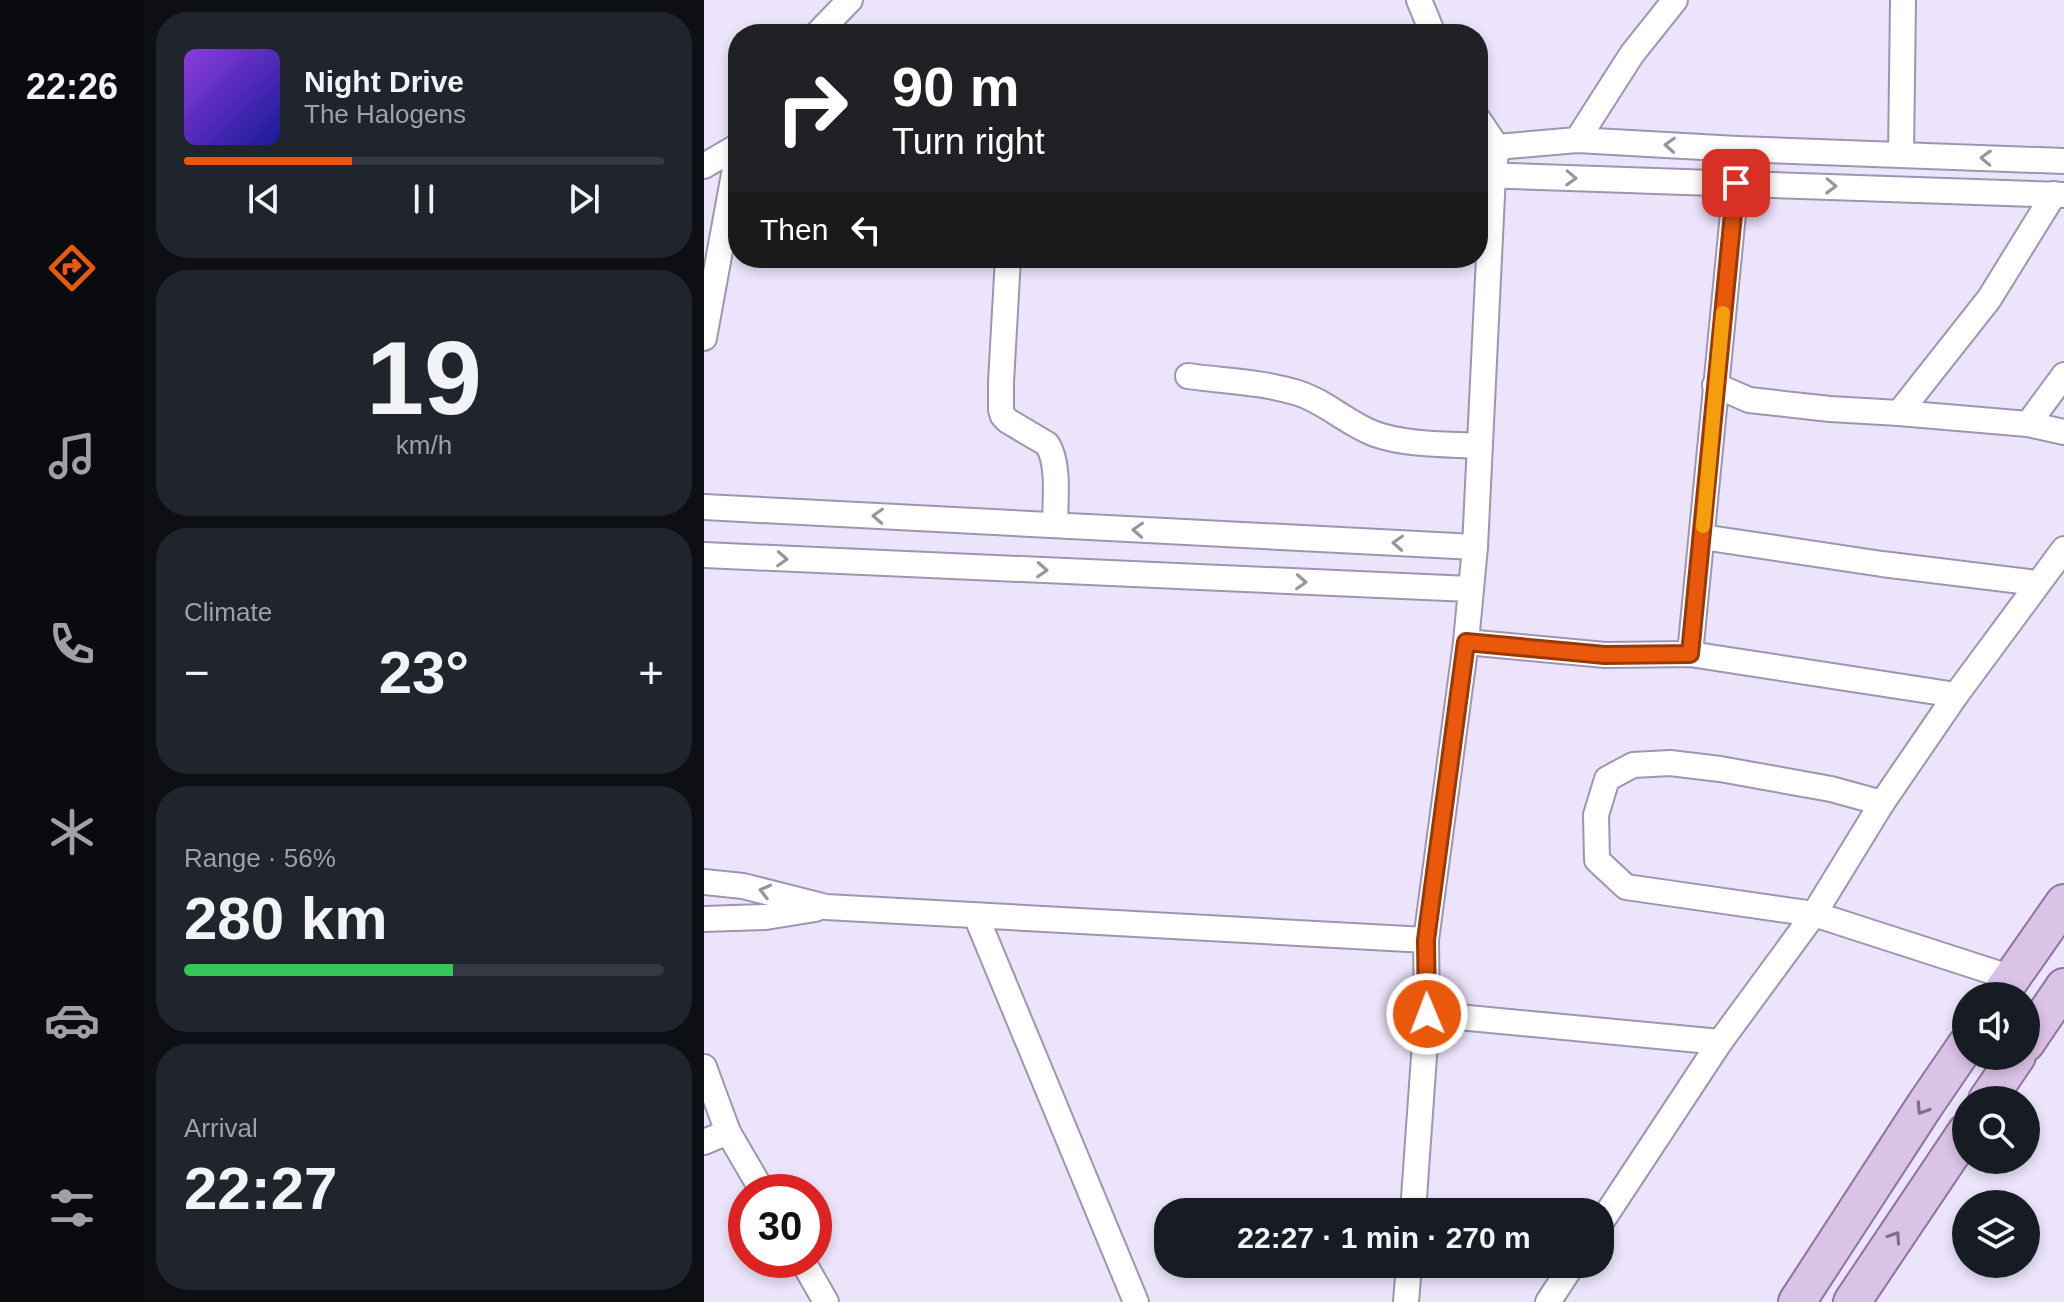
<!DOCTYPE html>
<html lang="en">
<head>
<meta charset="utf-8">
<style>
	:root { --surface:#171b24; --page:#20242c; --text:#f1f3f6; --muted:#9ea1a6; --line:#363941; --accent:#ea580c }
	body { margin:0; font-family:Arial,sans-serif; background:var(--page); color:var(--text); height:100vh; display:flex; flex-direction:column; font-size:30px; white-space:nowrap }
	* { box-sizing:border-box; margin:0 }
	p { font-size:26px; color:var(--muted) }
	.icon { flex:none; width:44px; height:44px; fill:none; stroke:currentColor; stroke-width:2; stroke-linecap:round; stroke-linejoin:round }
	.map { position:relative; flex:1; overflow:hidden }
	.panel { display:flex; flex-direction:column; gap:12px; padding:12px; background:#0d0f14; width:560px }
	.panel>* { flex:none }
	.top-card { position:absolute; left:24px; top:24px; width:760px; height:244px; border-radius:32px; box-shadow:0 4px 12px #0003; background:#202124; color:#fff; overflow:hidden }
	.controls { position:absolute; left:1248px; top:982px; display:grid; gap:16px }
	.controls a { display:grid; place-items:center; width:88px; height:88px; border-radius:50%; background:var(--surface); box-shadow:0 4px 12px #0003; font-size:40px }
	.speed { position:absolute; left:24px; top:1174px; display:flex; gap:16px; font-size:40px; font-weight:700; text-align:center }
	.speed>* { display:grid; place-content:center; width:104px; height:104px; border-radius:50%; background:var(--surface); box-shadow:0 4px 12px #0003; line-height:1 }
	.speed .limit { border:12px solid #d22; background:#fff; color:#111 }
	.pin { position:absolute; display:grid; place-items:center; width:68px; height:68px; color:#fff; margin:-34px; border-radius:16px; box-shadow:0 4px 12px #0006 }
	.me { position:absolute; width:88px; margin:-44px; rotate:359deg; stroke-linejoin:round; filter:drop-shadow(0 0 6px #0008) }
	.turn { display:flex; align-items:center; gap:28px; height:168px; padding:0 32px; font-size:36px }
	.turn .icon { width:104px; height:104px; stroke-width:2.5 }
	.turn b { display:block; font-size:56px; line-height:68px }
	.then { display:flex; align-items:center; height:76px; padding:0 32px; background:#0003; gap:16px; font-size:30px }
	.big { font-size:60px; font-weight:600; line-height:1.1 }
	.panel .card { flex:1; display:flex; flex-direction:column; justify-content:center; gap:12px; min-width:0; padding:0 28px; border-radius:32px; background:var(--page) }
	.panel .dial { align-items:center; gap:0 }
	.dial b { font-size:104px; line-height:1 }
	.song { display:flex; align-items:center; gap:24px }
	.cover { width:96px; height:96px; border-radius:12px; background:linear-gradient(135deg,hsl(270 70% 55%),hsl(240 70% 35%)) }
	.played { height:8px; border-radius:4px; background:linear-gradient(90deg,var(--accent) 35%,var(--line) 35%) }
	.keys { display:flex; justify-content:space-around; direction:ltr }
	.heat { display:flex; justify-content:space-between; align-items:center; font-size:44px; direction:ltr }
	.charge { height:12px; border-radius:6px; background:linear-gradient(90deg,#34c759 56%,var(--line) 0) }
	.trip { position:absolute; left:450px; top:1198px; width:460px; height:80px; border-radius:32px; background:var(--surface); box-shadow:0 4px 12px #0003; font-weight:600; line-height:80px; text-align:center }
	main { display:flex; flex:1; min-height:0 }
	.menu { display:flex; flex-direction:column; width:144px; justify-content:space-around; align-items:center; background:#090b0e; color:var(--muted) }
	.menu .icon { width:56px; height:56px }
	.menu .active { color:var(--accent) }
	.menu b { font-size:36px; color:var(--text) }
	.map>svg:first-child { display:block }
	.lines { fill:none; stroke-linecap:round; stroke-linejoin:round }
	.street-casing { stroke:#9e95b0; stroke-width:28 }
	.primary-casing { stroke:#9074a0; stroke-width:40 }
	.street { stroke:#fff; stroke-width:24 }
	.primary { stroke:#dbc2e7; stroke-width:36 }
	.oneway { stroke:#98969c }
	.oneway2 { stroke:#7e7187 }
	.route-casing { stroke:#983908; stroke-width:20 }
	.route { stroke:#ea580c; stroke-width:14 }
	.slow { stroke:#f59e0b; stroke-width:14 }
</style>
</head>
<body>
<main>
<nav class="menu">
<b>22:26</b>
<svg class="icon active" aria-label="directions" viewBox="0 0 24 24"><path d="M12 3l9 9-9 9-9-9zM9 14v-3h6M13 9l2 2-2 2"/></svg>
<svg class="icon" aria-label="music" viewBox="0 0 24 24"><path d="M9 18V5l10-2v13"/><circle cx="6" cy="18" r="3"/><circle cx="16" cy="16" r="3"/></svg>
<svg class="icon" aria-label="phone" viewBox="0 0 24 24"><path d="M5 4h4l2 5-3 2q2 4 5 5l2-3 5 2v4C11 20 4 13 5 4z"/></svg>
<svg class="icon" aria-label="climate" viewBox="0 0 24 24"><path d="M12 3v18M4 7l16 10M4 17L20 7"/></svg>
<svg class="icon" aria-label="car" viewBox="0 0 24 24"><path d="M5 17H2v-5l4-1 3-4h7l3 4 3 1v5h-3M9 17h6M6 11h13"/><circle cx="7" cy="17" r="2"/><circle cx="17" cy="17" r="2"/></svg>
<svg class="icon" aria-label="filters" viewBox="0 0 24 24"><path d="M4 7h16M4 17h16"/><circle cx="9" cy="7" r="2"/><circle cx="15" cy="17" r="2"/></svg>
</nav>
<section class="panel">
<div class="card">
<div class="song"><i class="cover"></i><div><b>Night Drive</b><p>The Halogens</p></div></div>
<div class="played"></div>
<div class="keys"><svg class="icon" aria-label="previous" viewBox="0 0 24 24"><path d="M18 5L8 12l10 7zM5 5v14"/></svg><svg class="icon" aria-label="pause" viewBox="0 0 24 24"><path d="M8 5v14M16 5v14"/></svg><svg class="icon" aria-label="next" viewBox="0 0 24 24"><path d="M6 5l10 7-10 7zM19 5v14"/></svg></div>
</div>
<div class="card dial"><b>19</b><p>km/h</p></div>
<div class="card"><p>Climate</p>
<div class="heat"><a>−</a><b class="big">23°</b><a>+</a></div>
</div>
<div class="card"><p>Range · 56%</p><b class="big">280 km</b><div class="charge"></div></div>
<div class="card"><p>Arrival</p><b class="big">22:27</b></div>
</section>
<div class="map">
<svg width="1360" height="1302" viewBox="0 0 1360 1302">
	<rect width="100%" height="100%" fill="#ebe4fb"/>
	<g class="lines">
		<defs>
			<g id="street">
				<polyline points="715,0 729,34"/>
				<polyline points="113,34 146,0"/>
				<polyline points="873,140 928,54 971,0"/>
				<polyline points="776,147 793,147 873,140 1033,149 1360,161"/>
				<polyline points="1197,155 1199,0"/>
				<polyline points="0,166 34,146"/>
				<polyline points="776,175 1360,195"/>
				<path d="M304 258 297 382V410L299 416 304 421 343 444C356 463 351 503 351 525"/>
				<polyline points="0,338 34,152"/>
				<path d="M484 376C520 381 559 382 594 393 622 402 644 424 671 434 701 445 744 444 776 446"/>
				<polyline points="1011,385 1045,400 1126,409 1195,413 1324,424 1360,432"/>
				<polyline points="1195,413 1285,299 1350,194"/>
				<polyline points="1324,424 1360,375"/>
				<polyline points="0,507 771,547"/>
				<polyline points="998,537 1178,564 1333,583"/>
				<polyline points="0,555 766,589"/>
				<polyline points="762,642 901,655 986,654 1252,695"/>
				<polyline points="986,654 1032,183"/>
				<polyline points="1178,803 1127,789 1016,769 966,763 929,765 903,779 892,815 893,860 922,887 1110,914 1308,978"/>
				<polyline points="0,882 39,886 122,907 722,940"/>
				<polyline points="272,916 432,1302"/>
				<polyline points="0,919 62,917 111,909"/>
				<polyline points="723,1014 1016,1042"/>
				<polyline points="0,1067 24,1132 59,1192"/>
				<polyline points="0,1142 24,1132"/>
				<polyline points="709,1212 723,1014 722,940 762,642 771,547 789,175 793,147 774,119"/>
				<polyline points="896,1224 1016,1042 1110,914 1178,803 1252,695 1360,549"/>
				<polyline points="98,1260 122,1302"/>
				<polyline points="702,1302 705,1264"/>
				<polyline points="844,1302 869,1264"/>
			</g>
			<g id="primary">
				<polyline points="1295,996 1360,903"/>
				<polyline points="1322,1043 1360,987"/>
				<polyline points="1283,1100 1313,1056"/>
				<polyline points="1093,1302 1221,1105 1262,1045"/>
				<polyline points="1148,1302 1262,1132"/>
			</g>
		</defs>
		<use href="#street" class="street-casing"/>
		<use href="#primary" class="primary-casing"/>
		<use href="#street" class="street"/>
		<use href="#primary" class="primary"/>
	</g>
	<defs><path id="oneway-chevron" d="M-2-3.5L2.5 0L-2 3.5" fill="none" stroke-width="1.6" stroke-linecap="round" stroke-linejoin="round" transform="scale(2)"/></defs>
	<g class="oneway">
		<use href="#oneway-chevron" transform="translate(966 145) rotate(-177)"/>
		<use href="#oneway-chevron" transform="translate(1282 158) rotate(-178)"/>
		<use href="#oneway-chevron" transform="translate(867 178) rotate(2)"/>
		<use href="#oneway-chevron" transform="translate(1127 186) rotate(2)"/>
		<use href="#oneway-chevron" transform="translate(174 516) rotate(-177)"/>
		<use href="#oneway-chevron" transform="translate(434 530) rotate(-177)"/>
		<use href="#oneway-chevron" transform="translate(694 543) rotate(-177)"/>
		<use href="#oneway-chevron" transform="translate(78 559) rotate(3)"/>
		<use href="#oneway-chevron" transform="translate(338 570) rotate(3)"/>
		<use href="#oneway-chevron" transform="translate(597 582) rotate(3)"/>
		<use href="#oneway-chevron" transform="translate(61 891) rotate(-166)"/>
	</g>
	<g class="oneway2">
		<use href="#oneway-chevron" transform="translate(1218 1109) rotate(123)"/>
		<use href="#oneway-chevron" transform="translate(1191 1237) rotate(-56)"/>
	</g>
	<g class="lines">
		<defs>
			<polyline id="route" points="723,1014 722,940 762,642 901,655 986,654 1032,183"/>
		</defs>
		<use href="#route" class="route-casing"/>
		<use href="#route" class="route"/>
		<polyline class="slow" points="999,526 1019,313"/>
	</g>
</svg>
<div class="controls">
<a><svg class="icon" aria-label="sound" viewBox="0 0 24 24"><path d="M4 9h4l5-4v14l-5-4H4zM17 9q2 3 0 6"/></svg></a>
<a><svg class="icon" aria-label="search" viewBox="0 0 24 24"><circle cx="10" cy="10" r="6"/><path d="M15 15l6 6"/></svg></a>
<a><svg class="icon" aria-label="layers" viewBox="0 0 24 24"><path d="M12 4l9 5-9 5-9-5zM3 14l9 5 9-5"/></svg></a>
</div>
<div class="speed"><div class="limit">30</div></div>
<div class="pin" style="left:1032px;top:183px;background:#d93025"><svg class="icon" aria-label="arrive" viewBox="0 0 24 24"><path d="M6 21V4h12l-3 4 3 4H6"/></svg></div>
<svg class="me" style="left:723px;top:1014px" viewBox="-20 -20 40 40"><circle r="17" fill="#ea580c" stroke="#fff" stroke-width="3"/><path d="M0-11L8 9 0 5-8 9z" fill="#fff"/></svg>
<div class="trip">22:27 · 1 min · 270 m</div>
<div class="top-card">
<div class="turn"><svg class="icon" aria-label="right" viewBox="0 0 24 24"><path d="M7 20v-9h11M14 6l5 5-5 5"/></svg><div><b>90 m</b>Turn right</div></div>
<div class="then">Then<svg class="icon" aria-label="left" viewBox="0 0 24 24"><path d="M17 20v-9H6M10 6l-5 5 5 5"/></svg></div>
</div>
</div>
</main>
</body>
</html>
